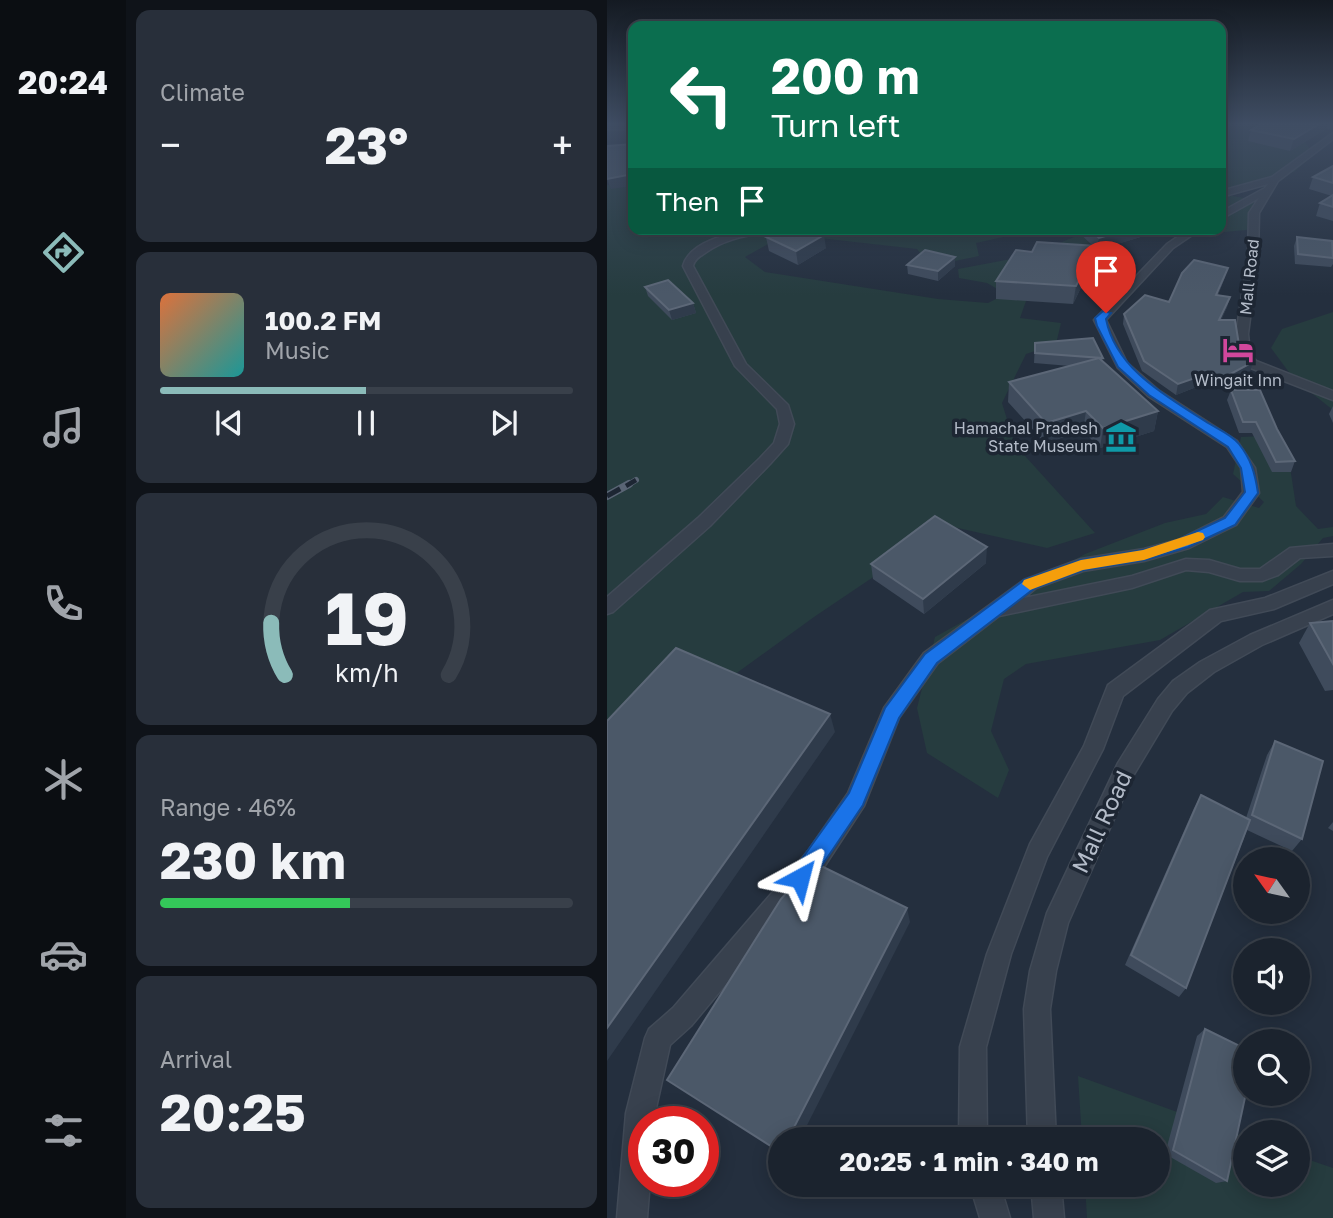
<!DOCTYPE html>
<html lang="en">
<head>
<meta charset="utf-8">
<style>
	:root { --surface:#1b232e; --page:#282f3a; --text:#f1f3f6; --muted:#a0a4aa; --line:#39404a; --accent:#8bbbb9 }
	body { margin:0; font-family:"Golos Text",sans-serif; background:var(--page); color:var(--text); height:100vh; display:flex; flex-direction:column; font-size:26px; white-space:nowrap }
	* { box-sizing:border-box; margin:0 }
	p { font-size:23px; color:var(--muted) }
	.icon { flex:none; width:38px; height:38px; fill:none; stroke:currentColor; stroke-width:2; stroke-linecap:round; stroke-linejoin:round }
	.map { position:relative; flex:1; overflow:hidden }
	.sheet { display:flex; flex-direction:column; gap:10px; padding:10px; background:#0f1319; width:481px }
	.sheet>* { flex:none }
	.hud { position:absolute; left:21px; top:21px; width:598px; height:214px; border-radius:14px; box-shadow:0 4px 18px #0003,0 0 0 2px var(--line); background:#0b6e4f; color:#fff; overflow:hidden }
	.needle { width:46px; rotate:303deg }
	.controls { position:absolute; left:626px; top:847px; display:grid; gap:14px }
	.controls a { display:grid; place-items:center; width:77px; height:77px; border-radius:50%; background:var(--surface); box-shadow:0 4px 18px #0003,0 0 0 2px var(--line); font-size:35px }
	.speed { position:absolute; left:21px; top:1106px; display:flex; gap:14px; font-size:35px; font-weight:700; text-align:center }
	.speed>* { display:grid; place-content:center; width:91px; height:91px; border-radius:50%; background:var(--surface); box-shadow:0 4px 18px #0003,0 0 0 2px var(--line); line-height:1 }
	.speed .limit { border:10px solid #d22; background:#fff; color:#111 }
	.pin { position:absolute; display:grid; place-items:center; width:60px; height:60px; color:#fff; margin:-72px -30px; border-radius:50% 50% 50% 0; rotate:-45deg; box-shadow:0 0 7px #0007 }
	.pin .icon { rotate:45deg }
	.me { position:absolute; width:77px; margin:-38px; rotate:38deg; stroke-linejoin:round; filter:drop-shadow(0 0 5px #0008) }
	.turn { display:flex; align-items:center; gap:24px; height:147px; padding:0 28px; font-size:32px }
	.turn .icon { width:91px; height:91px; stroke-width:2.5 }
	.turn b { display:block; font-size:49px; line-height:60px }
	.then { display:flex; align-items:center; height:66px; padding:0 28px; background:#0003; gap:14px; font-size:26px }
	.big { font-size:52px; font-weight:700; line-height:1.1 }
	.sheet .card { flex:1; display:flex; flex-direction:column; justify-content:center; gap:10px; min-width:0; padding:0 24px; border-radius:14px; background:var(--page) }
	.sheet .dial { align-items:center; gap:0 }
	.dial svg { height:182px; overflow:visible; fill:none; stroke:var(--line); stroke-width:7; stroke-linecap:round; text-anchor:middle }
	.dial text { fill:var(--text); stroke:none }
	.song { display:flex; align-items:center; gap:21px }
	.cover { width:84px; height:84px; border-radius:10px; background:linear-gradient(135deg,hsl(20 70% 55%),hsl(180 70% 35%)) }
	.played { height:7px; border-radius:4px; background:linear-gradient(90deg,var(--accent) 50%,var(--line) 50%) }
	.keys { display:flex; justify-content:space-around; direction:ltr }
	.heat { display:flex; justify-content:space-between; align-items:center; font-size:38px; direction:ltr }
	.charge { height:10px; border-radius:5px; background:linear-gradient(90deg,#34c759 46%,var(--line) 0) }
	.trip { position:absolute; left:161px; top:1127px; width:402px; height:70px; border-radius:35px; background:var(--surface); box-shadow:0 4px 18px #0003,0 0 0 2px var(--line); font-weight:700; line-height:70px; text-align:center }
	main { display:flex; flex:1; min-height:0 }
	.tab-bar { display:flex; flex-direction:column; width:126px; justify-content:space-around; align-items:center; background:#0b0e12; color:var(--muted) }
	.tab-bar .icon { width:49px; height:49px }
	.tab-bar .current { color:var(--accent) }
	.tab-bar b { font-size:32px; color:var(--text) }
	.map>svg:first-child { display:block }
	.green { fill:#263c3f }
	.lines { fill:none; stroke-linecap:round; stroke-linejoin:round }
	.street-casing { stroke:#414a57; stroke-width:3 }
	.street { fill:#38414e; fill-rule:evenodd }
	.rail-far1-casing { stroke:#5a6575; stroke-width:6 }
	.rail-casing { stroke:#5a6575; stroke-width:8 }
	.rail-far1 { stroke:#1d2633; stroke-width:4.5; stroke-dasharray:12; stroke-linecap:butt }
	.rail { stroke:#1d2633; stroke-width:5; stroke-dasharray:15; stroke-linecap:butt }
	.wall { fill:#3f4b5c }
	.shaded-wall { fill:#2f3b4b }
	.building { fill:#4b5868; stroke:#5c6777; stroke-width:2 }
	.route { fill:#1a73e8; stroke:#114b97; stroke-width:2 }
	.slow { fill:#f59e0b }
	.labels { text-anchor:middle; stroke-width:7; stroke-linejoin:round; paint-order:stroke }
	.far-street-label { font-size:16px; fill:#b4bcc9; stroke:#1d2633 }
	.far-poi-label { font-size:16px; fill:#b4bcc9; stroke:#1d2633 }
	.near-street-label { font-size:23px; fill:#b4bcc9; stroke:#1d2633 }
</style>
</head>
<body>
<main>
<nav class="tab-bar">
<b>20:24</b>
<svg class="icon current" aria-label="directions" viewBox="0 0 24 24"><path d="M12 3l9 9-9 9-9-9zM9 14v-3h6M13 9l2 2-2 2"/></svg>
<svg class="icon" aria-label="music" viewBox="0 0 24 24"><path d="M9 18V5l10-2v13"/><circle cx="6" cy="18" r="3"/><circle cx="16" cy="16" r="3"/></svg>
<svg class="icon" aria-label="phone" viewBox="0 0 24 24"><path d="M5 4h4l2 5-3 2q2 4 5 5l2-3 5 2v4C11 20 4 13 5 4z"/></svg>
<svg class="icon" aria-label="climate" viewBox="0 0 24 24"><path d="M12 3v18M4 7l16 10M4 17L20 7"/></svg>
<svg class="icon" aria-label="car" viewBox="0 0 24 24"><path d="M5 17H2v-5l4-1 3-4h7l3 4 3 1v5h-3M9 17h6M6 11h13"/><circle cx="7" cy="17" r="2"/><circle cx="17" cy="17" r="2"/></svg>
<svg class="icon" aria-label="filters" viewBox="0 0 24 24"><path d="M4 7h16M4 17h16"/><circle cx="9" cy="7" r="2"/><circle cx="15" cy="17" r="2"/></svg>
</nav>
<section class="sheet">
<div class="card"><p>Climate</p>
<div class="heat"><a>−</a><b class="big">23°</b><a>+</a></div>
</div>
<div class="card">
<div class="song"><i class="cover"></i><div><b>100.2 FM</b><p>Music</p></div></div>
<div class="played"></div>
<div class="keys"><svg class="icon" aria-label="previous" viewBox="0 0 24 24"><path d="M18 5L8 12l10 7zM5 5v14"/></svg><svg class="icon" aria-label="pause" viewBox="0 0 24 24"><path d="M8 5v14M16 5v14"/></svg><svg class="icon" aria-label="next" viewBox="0 0 24 24"><path d="M6 5l10 7-10 7zM19 5v14"/></svg></div>
</div>
<div class="card dial"><svg viewBox="0 0 100 80">
<path d="M14 69A42 42 0 1 1 86 69"/>
<path d="M14 69A42 42 0 0 1 8 46" stroke="#8bbbb9"/>
<text x="50" y="56" font-size="32" font-weight="700">19</text>
<text x="50" y="72" font-size="11">km/h</text>
</svg></div>
<div class="card"><p>Range · 46%</p><b class="big">230 km</b><div class="charge"></div></div>
<div class="card"><p>Arrival</p><b class="big">20:25</b></div>
</section>
<div class="map">
<svg width="726" height="1218" viewBox="0 0 726 1218">
	<rect width="100%" height="100%" fill="#242f3e"/>
	<g class="green">
		<polygon points="614,124 699,124 695,136 706,155 687,172 614,192"/>
		<polygon points="0,185 26,186 26,229 433,229 369,243 372,256 324,266 310,249 212,238 161,244 138,257 158,272 331,299 381,303 399,294 380,283 352,278 351,269 441,252 457,241 488,229 519,232 477,247 473,256 487,264 424,287 413,318 454,323 449,344 419,354 395,403 408,445 488,533 440,548 342,526 207,617 73,714 0,866"/>
		<polygon points="614,194 643,199 652,209 650,229 596,234 580,229 614,229"/>
		<polygon points="726,312 726,410 687,379 664,348 675,329"/>
		<polygon points="659,436 681,454 689,506 711,529 726,527 726,536 716,538 694,564 662,591 636,592 553,640 419,664 397,679 384,731 402,770 391,798 320,753 310,708 328,637 478,554 558,523 599,514 616,497 652,508 657,502 626,474 634,437"/>
		<polygon points="471,1076 639,1137 639,1185 691,1185 691,1156 726,1168 726,1218 480,1218 478,1185 551,1185 551,1139 475,1139"/>
	</g>
	<g class="lines">
		<defs>
			<g id="street">
				<polygon points="623,124 614,130 615,124"/>
				<rect x="0" y="125" width="26" height="4"/>
				<polygon points="726,133 726,139 671,181 652,213 651,256 641,334 643,353 649,361 726,391 726,400 641,367 631,353 629,334 641,256 642,213 652,198 614,219 614,212 658,188 661,184 614,197 614,191 665,177"/>
				<path d="M150 229H352C340 236 318 235 304 235 248 234 147 219 101 251 94 256 88 258 86 266L139 364 181 405 187 424 181 444 163 464 103 526 6 612 0 614V597L91 518 153 458 167 443 173 424 170 409 128 366 76 266C83 240 127 232 150 229Z"/>
				<polygon points="582,229 594,229 566,248 499,320 520,363 551,390 630,441 648,468 652,493 629,525 582,548 537,561 476,571 429,588 417,598 525,576 579,559 602,560 633,569 653,569 683,548 726,544 726,556 693,558 671,575 655,581 633,581 602,572 579,570 525,588 392,616 331,663 292,718 257,806 217,867 84,1026 63,1045 46,1122 37,1122 37,1181 43,1181 40,1218 10,1218 19,1113 38,1038 42,1029 66,1008 201,851 241,793 277,708 317,653 417,580 474,559 537,549 571,540 617,517 636,492 634,468 620,447 541,396 511,368 487,320 560,244"/>
				<polygon points="726,571 726,584 667,609 614,621 516,696 496,749 440,857 404,954 379,1047 380,1139 352,1139 353,1047 380,954 423,844 477,746 501,685 603,610 658,598"/>
				<polygon points="726,600 726,614 655,645 607,672 580,693 565,711 526,776 461,923 449,971 443,1009 449,1139 421,1139 417,1009 423,971 440,913 511,763 551,699 566,681 593,662 643,635"/>
				<polygon points="363,1185 393,1185 403,1218 373,1218"/>
				<polygon points="424,1185 454,1185 457,1218 427,1218"/>
			</g>
		</defs>
		<use href="#street" class="street-casing"/>
		<use href="#street" class="street"/>
		<defs>
			<polyline id="rail-far1" points="19,486 29,480"/>
			<polyline id="rail" points="0,496 22,484"/>
		</defs>
		<use href="#rail-far1" class="rail-far1-casing"/>
		<use href="#rail" class="rail-casing"/>
		<use href="#rail-far1" class="rail-far1"/>
		<use href="#rail" class="rail"/>
	</g>
	<g class="wall">
		<polygon points="654,124 726,124 726,130 719,129 683,151 641,141 644,130"/>
		<polygon points="726,166 726,221 709,216 713,203 725,196 702,189 706,177"/>
		<polygon points="468,229 548,229 547,233 490,250 488,248 486,263 466,304 389,299 389,281 425,252 485,245"/>
		<polygon points="159,237 219,248 191,265 162,251"/>
		<polygon points="690,237 726,244 726,264 724,267 688,264 687,246"/>
		<polygon points="300,265 348,266 331,281 301,274"/>
		<polygon points="618,277 611,295 623,297 620,307 614,320 632,345 643,372 613,388 602,382 569,395 535,371 516,324 517,314 562,302"/>
		<polygon points="38,287 86,303 89,313 65,320 41,296"/>
		<polygon points="428,343 496,358 495,361 551,411 547,431 493,448 476,431 438,443 401,402 402,382 463,366 427,363"/>
		<polygon points="624,390 670,429 688,461 684,472 665,472 645,433 632,433 620,400"/>
		<polygon points="726,406 726,423 722,414"/>
		<polygon points="379,563 317,614 266,579 264,564"/>
		<polygon points="726,621 726,690 718,691 692,643 703,623"/>
		<polygon points="668,741 695,839 685,851 640,830 579,988 572,997 518,965 587,808 594,795 639,818 660,755"/>
		<polygon points="726,822 726,831 721,828"/>
		<polygon points="598,1029 620,1181 609,1183 558,1154 590,1036"/>
	</g>
	<g class="shaded-wall">
		<polygon points="712,124 721,124 719,129 683,151 687,139"/>
		<polygon points="26,174 26,186 4,189 0,179"/>
		<polygon points="523,229 548,229 547,233 490,250 492,238"/>
		<polygon points="217,235 219,248 191,265 189,251"/>
		<polygon points="489,246 486,263 466,304 469,286"/>
		<polygon points="348,257 348,266 331,281 331,271"/>
		<polygon points="621,268 618,277 607,305 609,295"/>
		<polygon points="623,297 620,307 610,330 612,320"/>
		<polygon points="86,303 89,313 65,320 62,310"/>
		<polygon points="646,362 643,372 613,388 616,378"/>
		<polygon points="605,372 602,382 569,395 571,384"/>
		<polygon points="479,411 476,431 438,443 439,423"/>
		<polygon points="551,411 547,431 493,448 496,428"/>
		<polygon points="380,547 379,563 317,614 316,599"/>
		<polygon points="223,714 228,732 0,1061 0,1028"/>
		<polygon points="300,908 303,922 193,1139 181,1139"/>
	</g>
	<g class="building">
		<polygon points="654,124 712,124 687,139 644,130"/>
		<polygon points="26,144 26,174 0,179 0,146"/>
		<polygon points="726,166 726,183 706,177"/>
		<polygon points="726,195 726,207 713,203"/>
		<polygon points="175,229 200,229 217,235 189,251 159,237"/>
		<polygon points="482,229 523,229 492,238"/>
		<polygon points="690,237 725,241 726,258 691,254"/>
		<polygon points="430,242 489,246 469,286 389,281 409,250 425,252"/>
		<polygon points="318,250 348,257 331,271 300,265"/>
		<polygon points="587,260 621,268 609,295 623,297 612,320 628,320 632,345 646,362 616,378 605,372 571,384 537,361 517,314 538,295 562,302 575,273"/>
		<polygon points="61,280 86,303 62,310 38,287"/>
		<polygon points="486,338 496,358 428,353 428,343"/>
		<polygon points="492,358 551,411 496,428 479,411 439,423 402,382"/>
		<polygon points="624,390 653,390 670,429 688,461 669,462 649,422 636,422"/>
		<polygon points="328,516 380,547 316,599 264,564"/>
		<polygon points="726,621 726,664 703,623"/>
		<polygon points="69,648 223,714 0,1028 0,721"/>
		<polygon points="668,741 716,761 695,839 645,815"/>
		<polygon points="594,795 643,820 579,988 524,955"/>
		<polygon points="206,862 300,908 181,1139 173,1139 173,1152 60,1080 174,899"/>
		<polygon points="598,1029 639,1049 639,1093 620,1181 566,1150"/>
	</g>
	<linearGradient id="sky" x2="0" y2="1"><stop stop-color="#141a22"/><stop offset="0.42" stop-color="#3f4d63"/><stop offset="1" stop-color="#3f4d63" stop-opacity="0"/></linearGradient>
	<rect width="726" height="295" fill="url(#sky)"/>
	<path class="route" d="M496 311 504 313 499 319C509 370 561 397 601 423 611 429 625 435 632 444 644 459 648 473 651 493L628 525 581 547 537 560 476 570 428 588 330 663 292 718 256 805 201 886 193 889 186 886 183 878 186 871 242 793 278 708 318 654 417 580 474 560 537 550 571 540 618 518 638 492 634 468 621 447 542 395 511 367 490 326 488 318Z"/>
	<polygon class="slow" points="591,532 596,533 598,537 596,540 537,560 476,570 423,590 415,584 417,580 474,560 536,550"/>
	<defs>
		<symbol id="hotel-bare" viewBox="-9 -9 18 18"><path d="M-6-4.5h1.5V1H6V5H4.5V3h-9V5H-6ZM-4 0a1.8 1.8 0 1 1 3.6 0ZM.5 0V-2.5h3Q6-2.5 6 0Z" fill="#d1479c" stroke="#1d2633" stroke-width="2.5" paint-order="stroke"/></symbol>
		<symbol id="museum-bare" viewBox="-9 -9 18 18"><path d="M0-6L6-3V-2H-6V-3ZM-5-1h2V3h-2ZM-1-1h2V3h-2ZM3-1h2V3H3ZM-6 4H6V6H-6Z" fill="#0f9aa8" stroke="#1d2633" stroke-width="2.5" paint-order="stroke"/></symbol>
	</defs>
	<g fill-rule="evenodd">
		<use href="#hotel-bare" x="609" y="328" width="44" height="44"/>
		<use href="#museum-bare" x="492" y="415" width="44" height="44"/>
	</g>
	<g class="labels">
		<g class="far-street-label">
			<text transform="translate(642 277) rotate(-84)" y="6">Mall Road</text>
		</g>
		<g class="far-poi-label">
			<text x="631" y="386">Wingait Inn</text>
			<text x="491" y="434" text-anchor="end">Hamachal Pradesh<tspan x="491" dy="18">State Museum</tspan></text>
		</g>
		<g class="near-street-label">
			<text transform="translate(495 822) rotate(-65)" y="8">Mall Road</text>
		</g>
	</g>
</svg>
<div class="controls">
<a><svg class="needle" viewBox="-14 -14 28 28"><path d="M0-13l5 13h-10z" fill="#e53935"/><path d="M0 13l5-13h-10z" fill="#a0a4aa"/></svg></a>
<a><svg class="icon" aria-label="sound" viewBox="0 0 24 24"><path d="M4 9h4l5-4v14l-5-4H4zM17 9q2 3 0 6"/></svg></a>
<a><svg class="icon" aria-label="search" viewBox="0 0 24 24"><circle cx="10" cy="10" r="6"/><path d="M15 15l6 6"/></svg></a>
<a><svg class="icon" aria-label="layers" viewBox="0 0 24 24"><path d="M12 4l9 5-9 5-9-5zM3 14l9 5 9-5"/></svg></a>
</div>
<div class="speed"><div class="limit">30</div></div>
<div class="pin" style="left:499px;top:313px;background:#d93025"><svg class="icon" aria-label="arrive" viewBox="0 0 24 24"><path d="M6 21V4h12l-3 4 3 4H6"/></svg></div>
<svg class="me" style="left:193px;top:878px" viewBox="-20 -20 40 40"><path d="M0-17L14 15 0 8-14 15z" fill="#1a73e8" stroke="#fff" stroke-width="4"/></svg>
<div class="trip">20:25 · 1 min · 340 m</div>
<div class="hud">
<div class="turn"><svg class="icon" aria-label="left" viewBox="0 0 24 24"><path d="M17 20v-9H6M10 6l-5 5 5 5"/></svg><div><b>200 m</b>Turn left</div></div>
<div class="then">Then<svg class="icon" aria-label="arrive" viewBox="0 0 24 24"><path d="M6 21V4h12l-3 4 3 4H6"/></svg></div>
</div>
</div>
</main>
</body>
</html>
